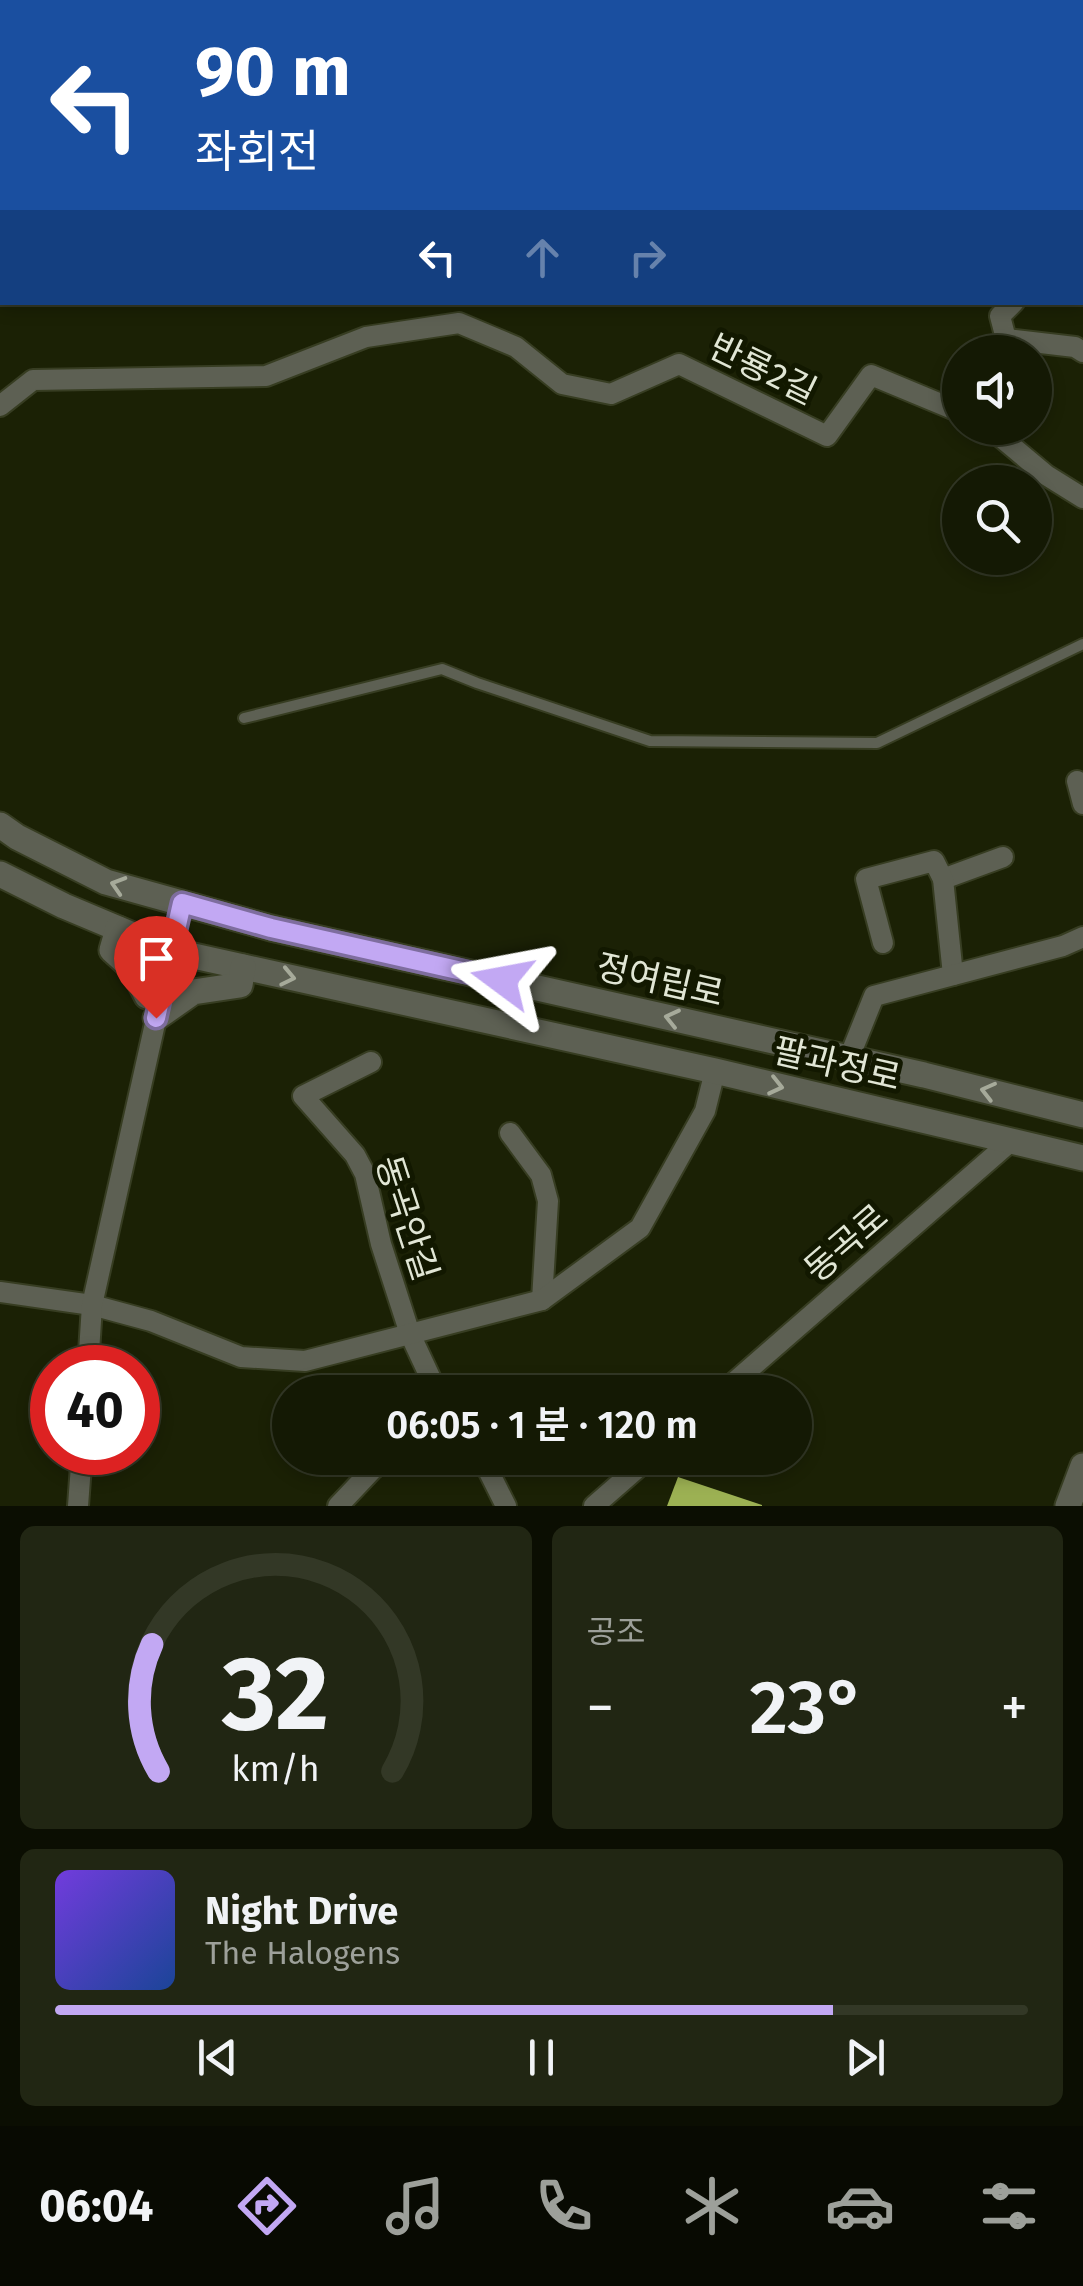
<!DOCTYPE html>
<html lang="ko">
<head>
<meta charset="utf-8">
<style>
	:root { --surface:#141904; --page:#212613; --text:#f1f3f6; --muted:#9da09a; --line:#333826; --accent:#c2a8f3 }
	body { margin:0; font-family:"Fira Sans","Noto Sans KR",sans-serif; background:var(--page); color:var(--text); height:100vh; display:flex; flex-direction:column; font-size:38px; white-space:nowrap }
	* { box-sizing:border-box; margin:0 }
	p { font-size:32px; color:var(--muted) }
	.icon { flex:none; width:55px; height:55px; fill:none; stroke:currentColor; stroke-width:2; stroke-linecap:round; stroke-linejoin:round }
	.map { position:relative; height:1506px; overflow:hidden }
	.drawer { display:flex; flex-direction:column; gap:20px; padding:20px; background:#0b0e02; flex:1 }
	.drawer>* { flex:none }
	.banner { position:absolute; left:0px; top:0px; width:1085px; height:305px; box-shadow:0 5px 15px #0003,0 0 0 2px var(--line); background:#1a4fa0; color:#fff; overflow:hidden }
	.fabs { position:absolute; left:942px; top:335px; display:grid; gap:20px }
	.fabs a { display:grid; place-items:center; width:110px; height:110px; border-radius:50%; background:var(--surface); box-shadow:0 5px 15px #0003,0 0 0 2px var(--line); font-size:50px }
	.speed { position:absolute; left:30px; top:1345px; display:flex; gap:20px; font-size:50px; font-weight:700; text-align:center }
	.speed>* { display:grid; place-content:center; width:130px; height:130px; border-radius:50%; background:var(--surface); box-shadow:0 5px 15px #0003,0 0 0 2px var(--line); line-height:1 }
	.speed .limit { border:15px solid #d22; background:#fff; color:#111 }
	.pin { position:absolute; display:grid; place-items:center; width:85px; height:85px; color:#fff; margin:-102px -42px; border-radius:50% 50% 50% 0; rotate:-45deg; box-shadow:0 0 10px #0007 }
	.pin .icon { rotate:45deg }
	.me { position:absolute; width:110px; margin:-55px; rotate:283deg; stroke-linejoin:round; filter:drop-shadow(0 0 8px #0008) }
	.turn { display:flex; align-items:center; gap:35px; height:210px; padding:0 30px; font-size:45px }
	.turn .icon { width:130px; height:130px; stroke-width:2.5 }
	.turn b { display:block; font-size:70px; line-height:85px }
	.lanes { display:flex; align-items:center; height:95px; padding:0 30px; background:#0003; justify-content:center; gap:50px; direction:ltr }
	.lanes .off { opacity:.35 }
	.big { font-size:75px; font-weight:600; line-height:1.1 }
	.drawer .widget { flex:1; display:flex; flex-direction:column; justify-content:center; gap:15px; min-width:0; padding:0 35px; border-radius:15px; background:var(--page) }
	.drawer .dial { align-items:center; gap:0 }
	.dial svg { height:260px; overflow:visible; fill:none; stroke:var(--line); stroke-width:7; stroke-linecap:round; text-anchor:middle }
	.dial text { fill:var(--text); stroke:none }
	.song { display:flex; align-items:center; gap:30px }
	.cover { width:120px; height:120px; border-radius:15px; background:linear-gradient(135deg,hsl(260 70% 55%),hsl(220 70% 35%)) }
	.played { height:10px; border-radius:5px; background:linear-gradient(90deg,var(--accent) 80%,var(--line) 80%) }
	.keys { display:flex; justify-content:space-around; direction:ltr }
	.heat { display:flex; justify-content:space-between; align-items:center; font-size:55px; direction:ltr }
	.drawer .tiles { flex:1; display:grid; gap:20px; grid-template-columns:1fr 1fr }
	.widget:last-child { grid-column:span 2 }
	.trip { position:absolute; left:272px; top:1375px; width:540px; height:100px; border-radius:50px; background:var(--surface); box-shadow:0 5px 15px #0003,0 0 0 2px var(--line); font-weight:600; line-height:100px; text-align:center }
	.menu { display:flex; height:160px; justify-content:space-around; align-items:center; background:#080a02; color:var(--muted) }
	.menu .icon { width:70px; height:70px }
	.menu .selected { color:var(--accent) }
	.menu b { font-size:45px; color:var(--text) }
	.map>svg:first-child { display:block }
	.building { fill:#9cb153 }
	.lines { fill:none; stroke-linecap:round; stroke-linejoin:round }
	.service-casing { stroke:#373d22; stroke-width:14 }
	.minor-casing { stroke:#373d22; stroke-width:24 }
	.tertiary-casing { stroke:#373d22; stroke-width:29 }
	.service { stroke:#5d6053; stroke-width:10 }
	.minor { stroke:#5d6053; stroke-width:20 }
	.tertiary { stroke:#5d6053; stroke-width:25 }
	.oneway { stroke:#a6aa9a }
	.route-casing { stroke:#7e6d9e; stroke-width:25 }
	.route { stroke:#c2a8f3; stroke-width:18 }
	.labels { text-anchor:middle; stroke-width:10; stroke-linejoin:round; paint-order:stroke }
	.street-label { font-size:35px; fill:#e1e6d5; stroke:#121800 }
</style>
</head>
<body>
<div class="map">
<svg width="1083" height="1506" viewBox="0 0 1083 1506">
	<rect width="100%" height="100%" fill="#1b2105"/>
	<polygon class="building" points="678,1477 762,1505 762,1506 667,1506"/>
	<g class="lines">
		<defs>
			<polyline id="service" points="244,718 442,669 477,683 650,741 877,743 1083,644"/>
			<g id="minor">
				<polyline points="741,0 759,2"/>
				<polyline points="820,2 840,0"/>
				<polyline points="1028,2 1029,0"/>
				<polyline points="1082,47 1083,46"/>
				<polyline points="1082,146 1083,147"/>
				<polyline points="1006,339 1075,347 1083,352"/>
				<polyline points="1002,352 1006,339 1000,316 1014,302"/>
				<polyline points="0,406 33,380 266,376 366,337 459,323 516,347 562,384 611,394 679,364 827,436 871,375 960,412"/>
				<polyline points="990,428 1046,475 1083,498"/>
				<polyline points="1077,781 1083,804"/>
				<polyline points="943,879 1003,857"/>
				<polyline points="883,943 866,879 934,861 943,879 953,975"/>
				<polyline points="849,1058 874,996 1063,946 1083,937"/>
				<polyline points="371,1062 303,1096 355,1155 365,1174 381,1244 410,1334 437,1392"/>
				<polyline points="510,1133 541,1175 548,1201 542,1300"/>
				<polyline points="0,1292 92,1305 151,1321 241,1357 305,1361 542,1300 640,1228 705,1111 715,1071"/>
				<polyline points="88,1368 92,1305 182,903"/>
				<polyline points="723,1392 1010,1142"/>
				<polyline points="482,1458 506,1506"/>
				<polyline points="78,1506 82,1452"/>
				<polyline points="338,1506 372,1470 387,1458"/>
				<polyline points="594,1506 649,1458"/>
			</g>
			<g id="tertiary">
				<polyline points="0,825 17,837 106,882 271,928 924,1075 1083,1115"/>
				<polyline points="0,874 64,906 171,951 715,1071 1083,1158"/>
				<polyline points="118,929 112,950 133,969 147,996 161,1000"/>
				<polyline points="156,1018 193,992 240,985 243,967"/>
				<polyline points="1068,1506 1083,1466"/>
			</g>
		</defs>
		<use href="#service" class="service-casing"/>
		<use href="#minor" class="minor-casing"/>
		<use href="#tertiary" class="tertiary-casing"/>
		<use href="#service" class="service"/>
		<use href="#minor" class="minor"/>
		<use href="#tertiary" class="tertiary"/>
	</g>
	<defs><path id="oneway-chevron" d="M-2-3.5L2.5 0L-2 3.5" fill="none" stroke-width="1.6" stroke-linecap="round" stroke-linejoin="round" transform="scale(2.5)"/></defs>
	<g class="oneway">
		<use href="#oneway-chevron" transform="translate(118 885) rotate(-163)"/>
		<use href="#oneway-chevron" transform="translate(288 977) rotate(12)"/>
		<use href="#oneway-chevron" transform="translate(672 1018) rotate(-167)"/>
		<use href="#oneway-chevron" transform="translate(776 1086) rotate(13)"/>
		<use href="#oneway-chevron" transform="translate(988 1091) rotate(-166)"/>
	</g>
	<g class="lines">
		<defs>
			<polyline id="route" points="156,1018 182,903 271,928 502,980"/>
		</defs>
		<use href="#route" class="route-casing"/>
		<use href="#route" class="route"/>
	</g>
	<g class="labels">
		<g class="street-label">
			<text transform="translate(763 369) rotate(26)" y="12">반룡2길</text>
			<text transform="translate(660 980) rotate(13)" y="12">정여립로</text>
			<text transform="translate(837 1064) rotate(13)" y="12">팔과정로</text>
			<text transform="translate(407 1218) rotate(72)" y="12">동곡안길</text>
			<text transform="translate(846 1243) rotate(-41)" y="12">동곡로</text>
		</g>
	</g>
</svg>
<div class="fabs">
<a><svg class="icon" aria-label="sound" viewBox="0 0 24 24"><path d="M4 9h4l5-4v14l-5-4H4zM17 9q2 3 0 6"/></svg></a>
<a><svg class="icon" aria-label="search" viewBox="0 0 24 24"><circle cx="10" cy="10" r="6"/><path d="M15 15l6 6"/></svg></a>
</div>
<div class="speed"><div class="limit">40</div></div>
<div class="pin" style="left:156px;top:1018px;background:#d93025"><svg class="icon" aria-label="arrive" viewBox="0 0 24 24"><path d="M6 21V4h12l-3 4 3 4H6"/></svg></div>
<svg class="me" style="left:502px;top:980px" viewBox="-20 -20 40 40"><path d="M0-17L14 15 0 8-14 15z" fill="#c2a8f3" stroke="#fff" stroke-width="4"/></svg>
<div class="trip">06:05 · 1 분 · 120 m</div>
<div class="banner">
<div class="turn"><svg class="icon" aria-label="left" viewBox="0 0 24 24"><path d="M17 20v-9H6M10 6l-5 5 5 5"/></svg><div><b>90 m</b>좌회전</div></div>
<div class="lanes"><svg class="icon" aria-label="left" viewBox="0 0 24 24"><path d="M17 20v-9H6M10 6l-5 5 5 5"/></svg><svg class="icon off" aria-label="ahead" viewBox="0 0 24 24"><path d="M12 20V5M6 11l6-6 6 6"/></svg><svg class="icon off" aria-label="right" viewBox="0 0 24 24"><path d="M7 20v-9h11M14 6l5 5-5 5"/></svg></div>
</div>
</div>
<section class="drawer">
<div class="tiles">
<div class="widget dial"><svg viewBox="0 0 100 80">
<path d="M14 69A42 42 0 1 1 86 69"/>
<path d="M14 69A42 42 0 0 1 12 30" stroke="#c2a8f3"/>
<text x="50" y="56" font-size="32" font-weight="700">32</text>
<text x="50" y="72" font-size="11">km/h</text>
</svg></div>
<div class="widget"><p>공조</p>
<div class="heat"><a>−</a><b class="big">23°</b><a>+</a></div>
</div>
<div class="widget">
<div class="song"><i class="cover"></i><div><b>Night Drive</b><p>The Halogens</p></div></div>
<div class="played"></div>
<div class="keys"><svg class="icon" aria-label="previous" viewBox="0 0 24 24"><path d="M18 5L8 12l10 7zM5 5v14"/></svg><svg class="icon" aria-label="pause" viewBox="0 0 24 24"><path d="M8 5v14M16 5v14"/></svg><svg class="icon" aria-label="next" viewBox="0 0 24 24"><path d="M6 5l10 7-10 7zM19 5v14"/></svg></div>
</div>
</div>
</section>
<nav class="menu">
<b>06:04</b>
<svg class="icon selected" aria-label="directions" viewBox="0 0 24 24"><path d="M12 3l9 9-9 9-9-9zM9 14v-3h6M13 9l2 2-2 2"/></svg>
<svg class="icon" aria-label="music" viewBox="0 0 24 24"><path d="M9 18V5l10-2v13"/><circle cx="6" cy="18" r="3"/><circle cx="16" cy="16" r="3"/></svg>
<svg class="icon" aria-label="phone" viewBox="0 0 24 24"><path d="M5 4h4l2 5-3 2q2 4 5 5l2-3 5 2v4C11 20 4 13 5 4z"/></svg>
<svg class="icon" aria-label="climate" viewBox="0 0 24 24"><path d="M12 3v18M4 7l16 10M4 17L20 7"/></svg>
<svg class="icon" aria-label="car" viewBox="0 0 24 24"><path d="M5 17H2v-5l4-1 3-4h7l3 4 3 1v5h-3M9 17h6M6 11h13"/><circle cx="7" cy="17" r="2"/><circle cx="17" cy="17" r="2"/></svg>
<svg class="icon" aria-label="filters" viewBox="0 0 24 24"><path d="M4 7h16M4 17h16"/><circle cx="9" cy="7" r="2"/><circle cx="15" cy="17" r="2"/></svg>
</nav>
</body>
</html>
